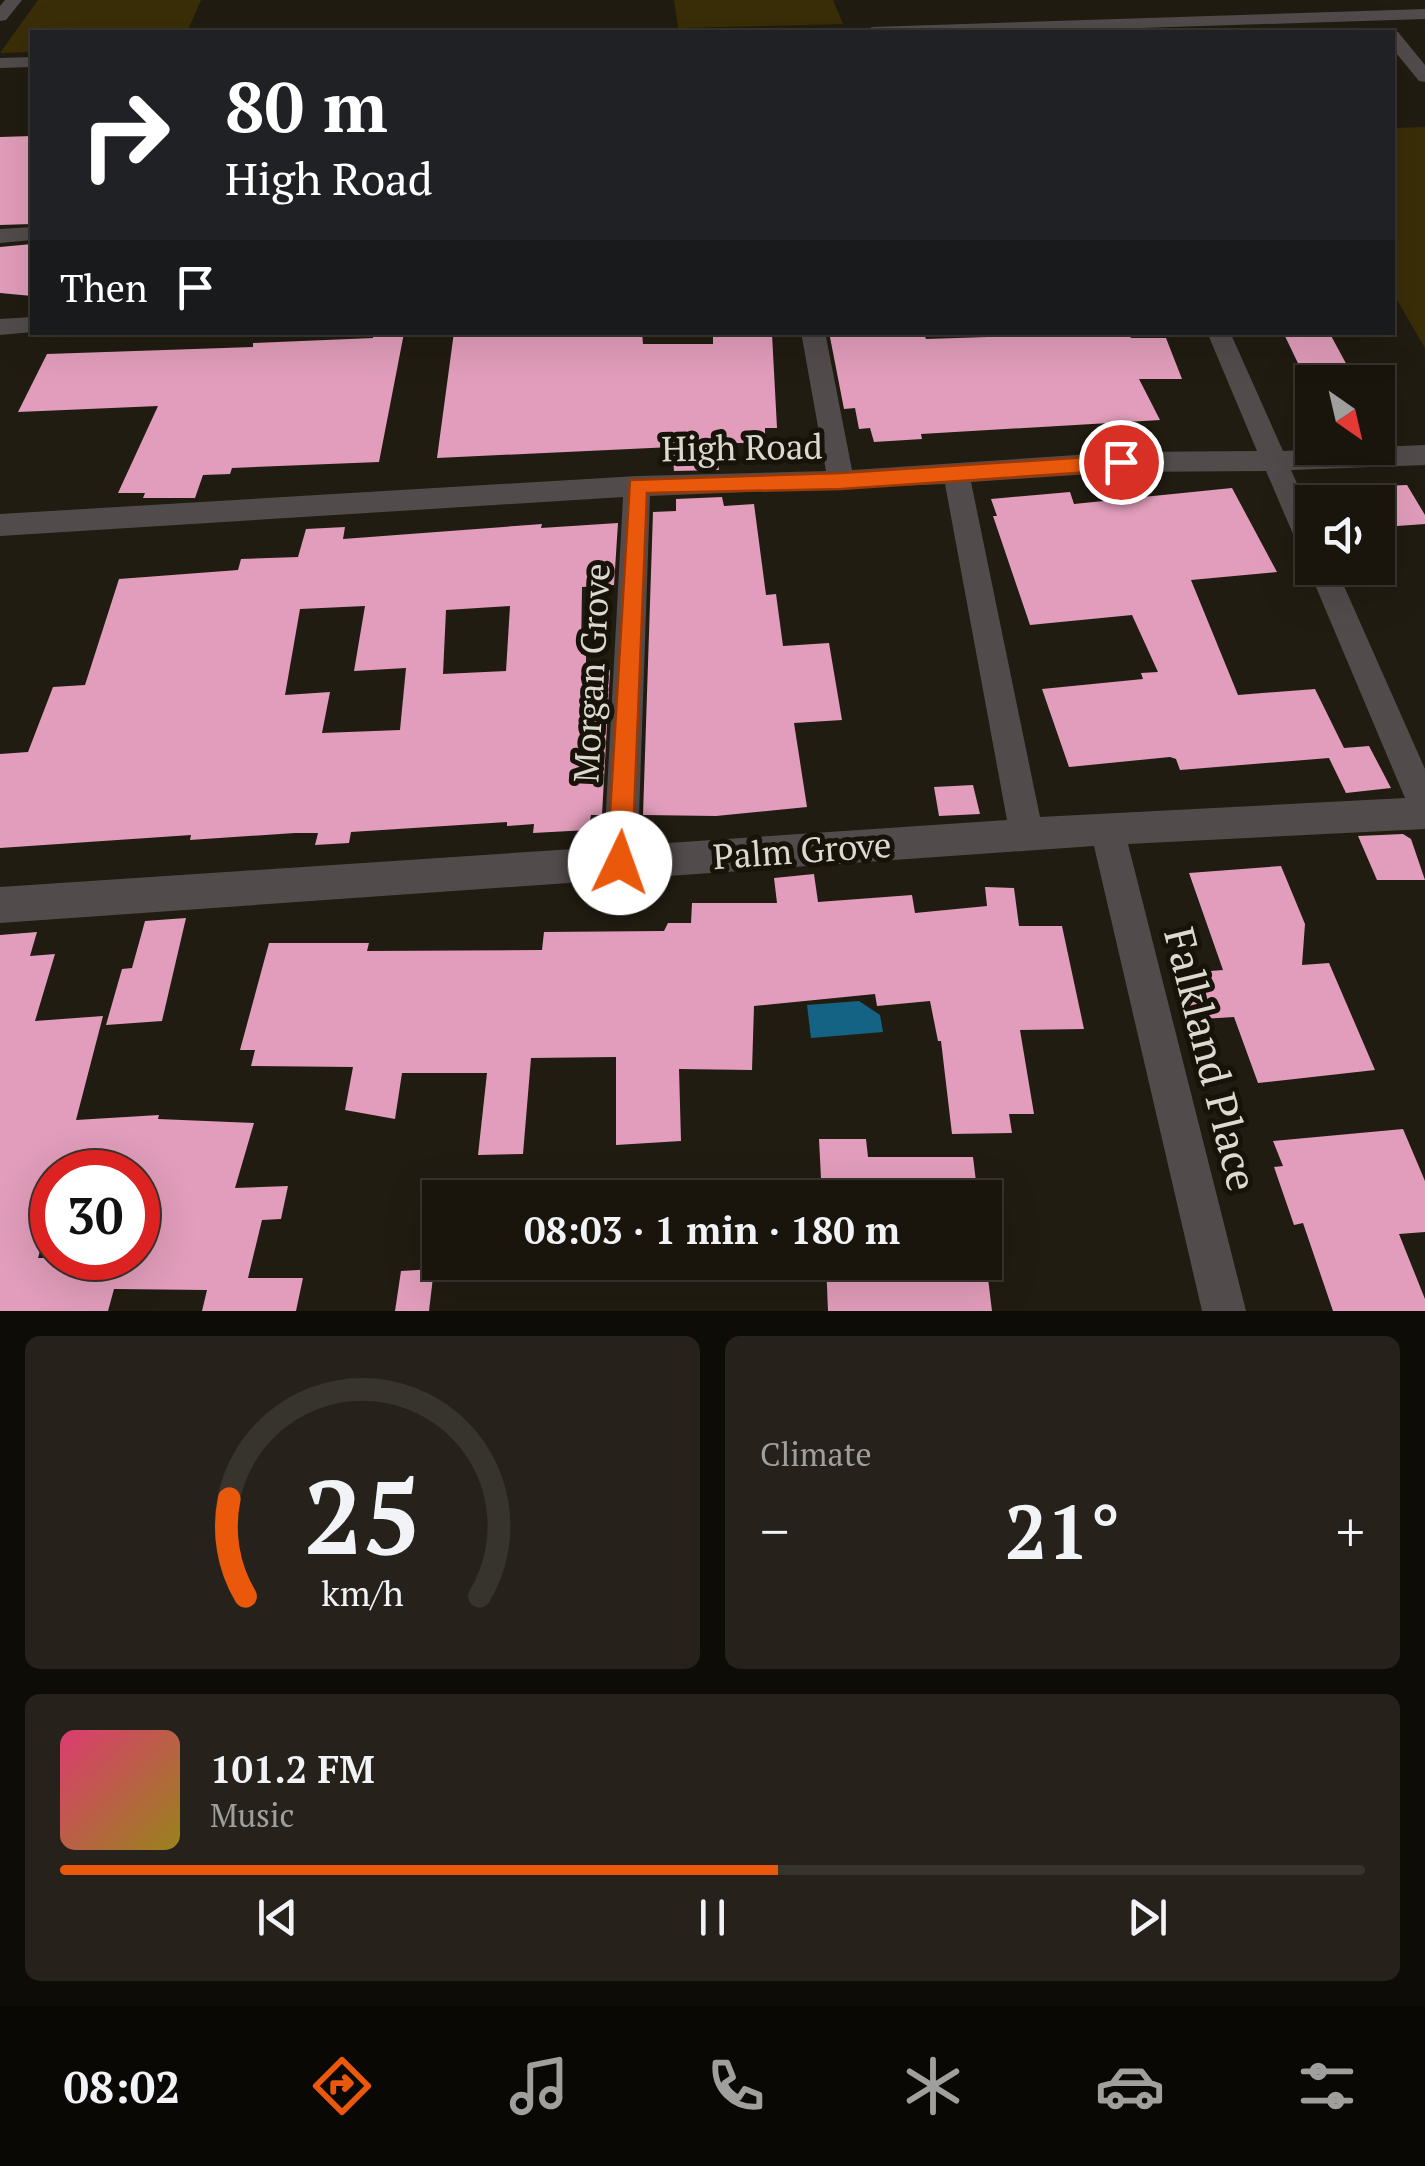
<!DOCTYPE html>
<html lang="en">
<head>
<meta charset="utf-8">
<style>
	:root { --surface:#19150d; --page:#26221b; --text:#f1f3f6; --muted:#9f9f9d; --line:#37342e; --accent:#ea580c }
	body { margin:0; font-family:"PT Serif",serif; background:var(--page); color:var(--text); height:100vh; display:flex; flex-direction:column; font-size:38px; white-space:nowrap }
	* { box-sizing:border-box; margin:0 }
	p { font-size:32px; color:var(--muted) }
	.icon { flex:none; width:55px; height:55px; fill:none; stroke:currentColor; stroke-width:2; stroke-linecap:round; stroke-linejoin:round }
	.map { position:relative; height:1311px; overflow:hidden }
	.panel { display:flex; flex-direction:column; gap:25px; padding:25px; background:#0e0c07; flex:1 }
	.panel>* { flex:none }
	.hud { position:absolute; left:30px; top:30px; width:1365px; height:305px; border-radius:0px; box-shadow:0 10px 40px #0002,0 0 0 2px var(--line); background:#202124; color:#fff; overflow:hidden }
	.needle { width:65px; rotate:146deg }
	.controls { position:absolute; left:1295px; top:365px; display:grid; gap:20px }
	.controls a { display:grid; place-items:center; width:100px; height:100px; border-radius:0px; background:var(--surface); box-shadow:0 10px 40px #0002,0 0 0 2px var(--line); font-size:50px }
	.speed { position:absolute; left:30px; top:1150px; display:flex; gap:20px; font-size:50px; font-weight:700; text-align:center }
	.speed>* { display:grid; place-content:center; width:130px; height:130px; border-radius:50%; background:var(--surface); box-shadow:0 10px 40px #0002,0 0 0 2px var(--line); line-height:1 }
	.speed .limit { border:15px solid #d22; background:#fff; color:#111 }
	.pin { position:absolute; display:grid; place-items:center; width:85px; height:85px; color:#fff; margin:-42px; border:5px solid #fff; border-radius:50%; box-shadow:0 2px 10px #0007 }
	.me { position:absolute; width:110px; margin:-55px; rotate:3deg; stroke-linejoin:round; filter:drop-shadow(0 0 8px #0008) }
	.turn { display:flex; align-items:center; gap:35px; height:210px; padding:0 30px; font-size:45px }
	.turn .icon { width:130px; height:130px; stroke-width:2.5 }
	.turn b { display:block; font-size:70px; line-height:85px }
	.then { display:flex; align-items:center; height:95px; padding:0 30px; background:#0003; gap:20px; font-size:38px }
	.big { font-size:75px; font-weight:600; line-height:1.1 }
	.panel .tile { flex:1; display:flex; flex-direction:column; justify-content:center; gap:15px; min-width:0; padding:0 35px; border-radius:15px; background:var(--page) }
	.panel .dial { align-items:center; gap:0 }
	.dial svg { height:260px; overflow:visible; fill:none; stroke:var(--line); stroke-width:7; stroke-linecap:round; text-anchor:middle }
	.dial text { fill:var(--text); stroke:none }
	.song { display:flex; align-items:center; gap:30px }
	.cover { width:120px; height:120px; border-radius:15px; background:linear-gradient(135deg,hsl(340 70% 55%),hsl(50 70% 35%)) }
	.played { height:10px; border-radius:5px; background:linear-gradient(90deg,var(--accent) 55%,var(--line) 55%) }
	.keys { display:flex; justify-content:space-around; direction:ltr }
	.heat { display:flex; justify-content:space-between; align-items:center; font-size:55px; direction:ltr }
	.panel .tiles { flex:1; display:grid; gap:25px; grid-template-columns:1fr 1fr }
	.tile:last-child { grid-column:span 2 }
	.trip { position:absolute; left:422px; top:1180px; width:580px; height:100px; border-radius:0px; background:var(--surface); box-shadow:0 10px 40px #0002,0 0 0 2px var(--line); font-weight:600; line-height:100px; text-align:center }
	.tabs { display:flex; height:160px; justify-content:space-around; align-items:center; background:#0a0805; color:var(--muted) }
	.tabs .icon { width:70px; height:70px }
	.tabs .active { color:var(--accent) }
	.tabs b { font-size:45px; color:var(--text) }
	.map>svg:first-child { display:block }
	.green { fill:#3a2e08 }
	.water { fill:#156384 }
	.building { fill:#e19dbb; fill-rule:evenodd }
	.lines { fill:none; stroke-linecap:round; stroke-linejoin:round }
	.minor { fill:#524b4b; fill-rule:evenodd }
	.route { fill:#ea580c; stroke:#983908; stroke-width:2.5 }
	.labels { text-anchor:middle; stroke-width:10; stroke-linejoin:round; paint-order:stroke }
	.street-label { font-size:35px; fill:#dcd9d2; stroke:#171308 }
	.near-street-label { font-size:42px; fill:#dcd9d2; stroke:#171308 }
</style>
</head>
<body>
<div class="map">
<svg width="1425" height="1311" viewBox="0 0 1425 1311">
	<rect width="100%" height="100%" fill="#211c11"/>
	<g class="green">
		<polygon points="38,0 201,0 187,32 32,32 32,52 0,53"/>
		<polygon points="674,0 833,0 843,24 678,28"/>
		<polygon points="1425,127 1425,348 1393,293 1393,128"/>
	</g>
	<polygon class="water" points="859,1001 880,1015 883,1032 811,1038 807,1005"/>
	<g class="building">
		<polygon points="32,136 32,224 0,225 0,137"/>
		<polygon points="32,244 32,296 0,293 0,247"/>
		<polygon points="454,332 642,332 643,344 713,344 713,332 772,334 777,428 765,428 765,443 716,443 719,470 674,471 672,447 437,458"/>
		<polygon points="829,332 923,332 926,339 988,337 987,332 1128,332 1131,338 1166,338 1182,379 1139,379 1160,420 921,434 922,439 874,442 870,428 859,429 855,408 844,409"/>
		<polygon points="1283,332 1329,332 1356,382 1307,382"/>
		<polygon points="404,333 379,462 232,468 230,474 203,475 195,498 143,498 145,493 118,493 158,406 18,412 47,354 253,347 253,343 373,338 373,334"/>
		<polygon points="1407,485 1425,515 1425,524 1383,527 1378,516 1378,502 1370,502 1361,487"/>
		<polygon points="1232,488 1277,572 1191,580 1238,695 1315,689 1344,748 1369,746 1391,788 1346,793 1329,758 1180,770 1176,759 1170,757 1069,767 1042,689 1143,679 1141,673 1158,672 1132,615 1030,625 993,516 997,516 991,499 1070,492 1074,504"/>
		<polygon points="722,497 724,506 754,504 766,595 776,594 783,646 829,643 842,720 794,723 807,807 716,816 643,815 653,512 676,511 676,499"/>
		<path d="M618 523 614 585 582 587 581 654H586V670H610L602 815H591L588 830 533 833 534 824 507 826V822L351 832 349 843 315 845 318 833H295L190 840 191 835 0 848V754L28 752 53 687 85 685 119 579 238 570 241 559 298 557 306 529 345 527 343 539 542 524 541 528ZM365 606 354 671 406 668 400 730 322 733 330 692 285 695 300 609ZM510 606 506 671 443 674 446 610Z"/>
		<polygon points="973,785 980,814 939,816 934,787"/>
		<polygon points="1403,834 1411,839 1425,880 1377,880 1358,836"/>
		<polygon points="1281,866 1305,924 1302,965 1329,963 1375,1070 1258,1083 1234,1017 1186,1020 1172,974 1223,970 1189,873"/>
		<polygon points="814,874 818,902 912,895 915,913 987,906 985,887 1014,888 1019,926 1062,926 1084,1029 1020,1030 1034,1114 1009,1114 1012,1133 952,1134 941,1041 938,1041 930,1001 877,1006 875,994 754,1006 752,1070 679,1069 681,1141 616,1145 616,1057 531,1058 523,1154 478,1155 487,1073 402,1073 395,1119 345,1110 353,1067 251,1066 255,1050 240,1050 269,943 369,943 367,951 542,950 544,932 664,931 668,923 691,923 692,903 777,903 774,878"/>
		<polygon points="186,918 162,1021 106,1025 122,969 132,968 145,921"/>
		<path d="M37 932 30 956 55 954 35 1021 103 1016 76 1120 159 1115 158 1119 254 1123 235 1188 288 1186 281 1219 262 1220 248 1278H303L296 1311H202L207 1290 114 1289 108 1311H0V935ZM52 1172H138V1258H38L52 1208Z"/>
		<polygon points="1403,1129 1425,1181 1425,1232 1399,1234 1425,1299 1425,1311 1333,1311 1303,1223 1294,1225 1274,1167 1283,1166 1273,1141"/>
		<polygon points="819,1139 866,1139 868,1157 973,1157 978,1198 822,1198"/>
		<polygon points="826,1262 986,1262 992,1311 828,1311"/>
		<polygon points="434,1269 429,1311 395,1311 401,1271"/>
	</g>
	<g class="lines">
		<g class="minor">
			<polygon points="5,0 22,0 6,20 0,21 0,6"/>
			<polygon points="1425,9 1425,19 1015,32 863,32 872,27"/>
			<polygon points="1392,31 1398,32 1425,65 1425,82 1419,81 1392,48 1392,32 1386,32"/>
			<polygon points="32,57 32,67 0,68 0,58"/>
			<polygon points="32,227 32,240 0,243 0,229"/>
			<polygon points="32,317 33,332 0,335 0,319"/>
			<path d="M801 332H825L852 470 1121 452 1257 451 1207 332H1230L1283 451 1425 445V465L1291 470 1312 517V558L1302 555 1266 471 1121 472 971 482 1040 817 1405 798 1308 568 1312 560V568H1336L1425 769V829L1128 844 1246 1311H1202L1094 846 0 923V887L604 847 623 497 0 536V514L637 476 826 471ZM945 484 1007 820 638 845 650 496Z"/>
		</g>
	</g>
	<polygon class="route" points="1121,455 1131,462 1121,470 841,489 647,493 632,863 629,872 620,876 610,872 607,863 630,480 841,473"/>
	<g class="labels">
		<g class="street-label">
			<text transform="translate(742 448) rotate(-1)" y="12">High Road</text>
			<text transform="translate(592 673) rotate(-87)" y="12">Morgan Grove</text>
			<text transform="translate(802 851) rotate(-4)" y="12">Palm Grove</text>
		</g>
		<g class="near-street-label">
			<text transform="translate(1211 1059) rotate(76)" y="15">Falkland Place</text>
		</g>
	</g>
</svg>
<div class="controls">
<a><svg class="needle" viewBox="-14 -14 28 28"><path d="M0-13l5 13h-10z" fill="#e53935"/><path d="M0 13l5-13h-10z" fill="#9f9f9d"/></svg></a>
<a><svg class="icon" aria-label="sound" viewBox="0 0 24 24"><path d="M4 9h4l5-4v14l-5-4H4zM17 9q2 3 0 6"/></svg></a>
</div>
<div class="speed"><div class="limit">30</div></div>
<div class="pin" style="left:1121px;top:462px;background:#d93025"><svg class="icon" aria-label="arrive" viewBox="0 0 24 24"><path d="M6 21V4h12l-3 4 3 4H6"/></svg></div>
<svg class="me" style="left:620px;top:863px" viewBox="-20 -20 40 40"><circle r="19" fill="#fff"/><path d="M0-13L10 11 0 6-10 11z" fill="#ea580c"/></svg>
<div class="trip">08:03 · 1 min · 180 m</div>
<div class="hud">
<div class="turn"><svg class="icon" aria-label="right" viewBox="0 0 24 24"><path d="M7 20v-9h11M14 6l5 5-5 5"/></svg><div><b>80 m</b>High Road</div></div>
<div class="then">Then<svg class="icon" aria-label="arrive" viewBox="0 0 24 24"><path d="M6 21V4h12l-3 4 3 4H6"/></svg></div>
</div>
</div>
<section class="panel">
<div class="tiles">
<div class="tile dial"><svg viewBox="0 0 100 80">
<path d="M14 69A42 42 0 1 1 86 69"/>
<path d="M14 69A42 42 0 0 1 9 39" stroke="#ea580c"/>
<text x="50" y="56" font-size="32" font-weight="700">25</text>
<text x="50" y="72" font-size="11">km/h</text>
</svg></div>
<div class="tile"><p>Climate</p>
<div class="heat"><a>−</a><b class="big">21°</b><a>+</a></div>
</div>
<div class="tile">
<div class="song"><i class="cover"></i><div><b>101.2 FM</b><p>Music</p></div></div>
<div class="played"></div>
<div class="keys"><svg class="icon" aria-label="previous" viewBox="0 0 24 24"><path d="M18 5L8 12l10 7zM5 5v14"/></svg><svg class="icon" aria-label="pause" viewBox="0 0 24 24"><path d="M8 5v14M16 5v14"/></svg><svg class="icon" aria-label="next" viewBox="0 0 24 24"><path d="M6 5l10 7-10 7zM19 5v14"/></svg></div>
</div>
</div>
</section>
<nav class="tabs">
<b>08:02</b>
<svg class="icon active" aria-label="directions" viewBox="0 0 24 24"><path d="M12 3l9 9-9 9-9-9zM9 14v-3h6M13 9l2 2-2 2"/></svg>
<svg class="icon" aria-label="music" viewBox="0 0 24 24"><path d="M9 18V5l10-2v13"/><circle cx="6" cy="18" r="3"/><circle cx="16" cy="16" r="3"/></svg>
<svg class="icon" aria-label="phone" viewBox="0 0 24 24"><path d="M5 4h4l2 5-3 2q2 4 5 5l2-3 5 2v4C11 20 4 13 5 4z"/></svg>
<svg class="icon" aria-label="climate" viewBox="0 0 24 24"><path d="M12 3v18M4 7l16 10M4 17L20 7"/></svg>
<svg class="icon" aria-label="car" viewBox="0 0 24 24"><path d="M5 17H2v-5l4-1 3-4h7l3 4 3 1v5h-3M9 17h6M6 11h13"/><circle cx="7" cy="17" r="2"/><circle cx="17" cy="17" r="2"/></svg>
<svg class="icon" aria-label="filters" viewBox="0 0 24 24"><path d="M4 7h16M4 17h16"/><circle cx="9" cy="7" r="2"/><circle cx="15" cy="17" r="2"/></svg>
</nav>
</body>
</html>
